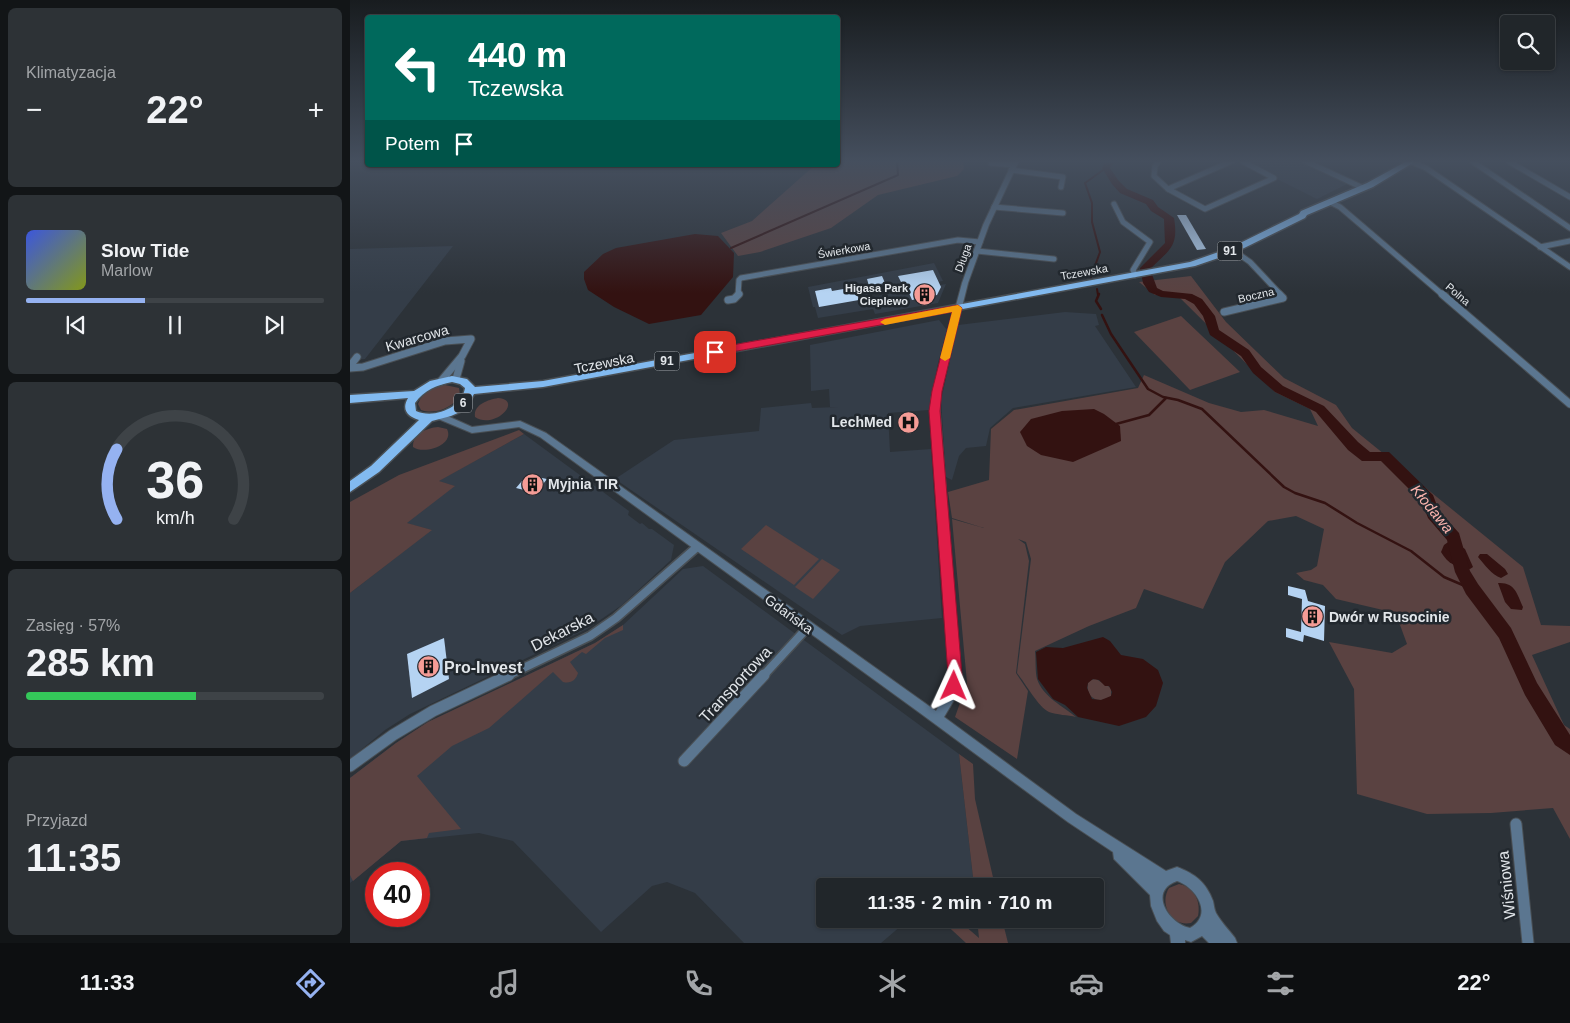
<!DOCTYPE html>
<html lang="pl">
<head>
<meta charset="utf-8">
<style>
	:root { --surface:#21262a; --page:#2d3236; --text:#f1f3f6; --muted:#a2a5a8; --line:#3e4347; --accent:#95b2f1 }
	body { margin:0; font-family:Arial,sans-serif; background:var(--page); color:var(--text); height:100vh; display:flex; flex-direction:column; font-size:19px; white-space:nowrap }
	* { box-sizing:border-box; margin:0 }
	p { font-size:16px; color:var(--muted) }
	.icon { flex:none; width:28px; height:28px; fill:none; stroke:currentColor; stroke-width:2; stroke-linecap:round; stroke-linejoin:round }
	.map { position:relative; flex:1; overflow:hidden }
	.details { display:flex; flex-direction:column; gap:8px; padding:8px; background:#121517; width:350px }
	.details>* { flex:none }
	.banner { position:absolute; left:15px; top:15px; width:475px; height:152px; border-radius:5px; box-shadow:0 1px 4px #0004,0 0 0 1px var(--line); background:#00695c; color:#fff; overflow:hidden }
	.tools { position:absolute; left:1150px; top:15px; display:grid; gap:10px }
	.tools a { display:grid; place-items:center; width:55px; height:55px; border-radius:5px; background:var(--surface); box-shadow:0 1px 4px #0004,0 0 0 1px var(--line); font-size:25px }
	.speed { position:absolute; left:15px; top:862px; display:flex; gap:10px; font-size:25px; font-weight:700; text-align:center }
	.speed>* { display:grid; place-content:center; width:65px; height:65px; border-radius:50%; background:var(--surface); box-shadow:0 1px 4px #0004,0 0 0 1px var(--line); line-height:1 }
	.speed .limit { border:8px solid #d22; background:#fff; color:#111 }
	.pin { position:absolute; display:grid; place-items:center; width:42px; height:42px; color:#fff; margin:-21px; border-radius:10px; box-shadow:0 2px 8px #0006 }
	.me { position:absolute; width:55px; margin:-28px; rotate:1deg; stroke-linejoin:round; filter:drop-shadow(0 0 4px #0008) }
	.turn { display:flex; align-items:center; gap:18px; height:105px; padding:0 20px; font-size:22px }
	.turn .icon { width:65px; height:65px; stroke-width:2.5 }
	.turn b { display:block; font-size:35px; line-height:42px }
	.then { display:flex; align-items:center; height:48px; padding:0 20px; background:#0003; gap:10px; font-size:19px }
	.big { font-size:38px; font-weight:600; line-height:1.1 }
	.details .widget { flex:1; display:flex; flex-direction:column; justify-content:center; gap:8px; min-width:0; padding:0 18px; border-radius:8px; background:var(--page) }
	.details .dial { align-items:center; gap:0 }
	.dial svg { height:130px; overflow:visible; fill:none; stroke:var(--line); stroke-width:7; stroke-linecap:round; text-anchor:middle }
	.dial text { fill:var(--text); stroke:none }
	.song { display:flex; align-items:center; gap:15px }
	.cover { width:60px; height:60px; border-radius:8px; background:linear-gradient(135deg,hsl(230 70% 55%),hsl(70 70% 35%)) }
	.played { height:5px; border-radius:2px; background:linear-gradient(90deg,var(--accent) 40%,var(--line) 40%) }
	.keys { display:flex; justify-content:space-around; direction:ltr }
	.heat { display:flex; justify-content:space-between; align-items:center; font-size:28px; direction:ltr }
	.charge { height:8px; border-radius:4px; background:linear-gradient(90deg,#34c759 57%,var(--line) 0) }
	.trip { position:absolute; left:466px; top:878px; width:288px; height:50px; border-radius:5px; background:var(--surface); box-shadow:0 1px 4px #0004,0 0 0 1px var(--line); font-weight:600; line-height:50px; text-align:center }
	.tabs { display:flex; height:80px; justify-content:space-around; align-items:center; background:#0d0f11; color:var(--muted) }
	.tabs .icon { width:35px; height:35px }
	.tabs .selected { color:var(--accent) }
	.tabs b { font-size:22px; color:var(--text) }
	main { display:flex; flex:1; min-height:0 }
	.map>svg:first-child { display:block }
	.built { fill:#343d48 }
	.green { fill:#5a4241 }
	.water { fill:#331211; fill-rule:evenodd }
	.lines { fill:none; stroke-linecap:round; stroke-linejoin:round }
	.stream-far1 { stroke:#331211; stroke-width:2 }
	.stream { stroke:#331211; stroke-width:2.5 }
	.river { fill:#331211; fill-rule:evenodd }
	.building { fill:#b5d3f2 }
	.minor-far3-casing { stroke:#494f54; stroke-width:7 }
	.minor-far2-casing { stroke:#494f54; stroke-width:9 }
	.minor-far1-casing { stroke:#494f54; stroke-width:11 }
	.minor-casing { stroke:#494f54; stroke-width:13 }
	.tertiary-casing { stroke:#494f54; stroke-width:2 }
	.primary-casing { stroke:#494f54; stroke-width:3 }
	.minor-far3 { stroke:#5b7690; stroke-width:5 }
	.minor-far2 { stroke:#5b7690; stroke-width:7 }
	.minor-far1 { stroke:#5b7690; stroke-width:8 }
	.minor { stroke:#5b7690; stroke-width:11 }
	.tertiary { fill:#5b7690; fill-rule:evenodd }
	.primary { fill:#82baf0; fill-rule:evenodd }
	.route { fill:#e11d48; stroke:#92132f }
	.slow { fill:#f59e0b }
	.labels { text-anchor:middle; stroke-width:5; stroke-linejoin:round; paint-order:stroke }
	.far-street-label { font-size:11px; fill:#e2e6ea; stroke:#22282e }
	.far-poi-label { font-size:11px; font-weight:bold; fill:#e2e6ea; stroke:#22282e; text-anchor:end }
	.shield { fill:#22282e; stroke:#a8adb2; stroke-width:1 }
	.shield-label { font-size:12px; font-weight:bold; fill:#e2e6ea }
	.street-label { font-size:14px; fill:#e2e6ea; stroke:#22282e }
	.poi-label { font-size:14px; font-weight:bold; fill:#e2e6ea; stroke:#22282e; text-anchor:start }
	.water-label { font-size:15px; font-style:italic; fill:#fbb4ae; stroke:#22282e }
	.near-street-label { font-size:16px; fill:#e2e6ea; stroke:#22282e }
	.near-poi-label { font-size:16px; font-weight:bold; fill:#e2e6ea; stroke:#22282e; text-anchor:start }
</style>
</head>
<body>
<main>
<section class="details">
<div class="widget"><p>Klimatyzacja</p>
<div class="heat"><a>−</a><b class="big">22°</b><a>+</a></div>
</div>
<div class="widget">
<div class="song"><i class="cover"></i><div><b>Slow Tide</b><p>Marlow</p></div></div>
<div class="played"></div>
<div class="keys"><svg class="icon" aria-label="previous" viewBox="0 0 24 24"><path d="M18 5L8 12l10 7zM5 5v14"/></svg><svg class="icon" aria-label="pause" viewBox="0 0 24 24"><path d="M8 5v14M16 5v14"/></svg><svg class="icon" aria-label="next" viewBox="0 0 24 24"><path d="M6 5l10 7-10 7zM19 5v14"/></svg></div>
</div>
<div class="widget dial"><svg viewBox="0 0 100 80">
<path d="M14 69A42 42 0 1 1 86 69"/>
<path d="M14 69A42 42 0 0 1 14 26" stroke="#95b2f1"/>
<text x="50" y="56" font-size="32" font-weight="700">36</text>
<text x="50" y="72" font-size="11">km/h</text>
</svg></div>
<div class="widget"><p>Zasięg · 57%</p><b class="big">285 km</b><div class="charge"></div></div>
<div class="widget"><p>Przyjazd</p><b class="big">11:35</b></div>
</section>
<div class="map">
<svg width="1220" height="943" viewBox="0 0 1220 943">
	<rect width="100%" height="100%" fill="#2c3238"/>
	<g class="built">
		<polygon points="909,161 951,161 999,183 967,199 925,178 928,177 902,164"/>
		<polygon points="103,246 15,359 2,360 0,362 0,249"/>
		<polygon points="584,263 593,281 519,293 521,299 523,297 596,284 588,303 525,314 523,309 468,318 465,307 463,307 458,287"/>
		<polygon points="715,312 746,314 749,325 745,326 786,387 663,408 640,428 636,446 616,448 609,456 602,480 596,477 591,400 608,325"/>
		<polygon points="589,320 597,330 588,363 579,410 538,413 540,452 581,449 592,618 510,626 492,635 265,479 324,440 409,431 411,408 461,403 462,408 488,407 480,407 479,389 461,391 460,345"/>
		<polygon points="174,434 279,511 278,515 290,524 292,523 299,529 302,529 324,545 321,560 272,605 237,629 60,714 35,730 0,759 0,593 81,530 56,523 104,486 88,481"/>
		<polygon points="353,566 609,754 624,886 475,886 475,919 559,919 531,943 394,943 345,893 317,882 302,886 251,932 163,841 129,833 51,841 0,883 0,778 46,743 78,722 245,643 273,625 333,569"/>
	</g>
	<g class="green">
		<polygon points="488,161 613,161 614,169 607,176 528,195 481,228 410,252 388,256 371,233 402,221 465,165 488,165"/>
		<path d="M841 276 876 322 934 378 986 405 1002 428 1173 567 1191 625 1220 626V642L1182 655 1214 725 1220 729V839L1203 808 1141 813 1077 814 1007 794 1004 689 979 642 1042 653 1057 644 1050 625 1033 610 986 599 973 585 954 580 946 573 961 570 967 566 974 529 946 516 918 521 875 562 853 609 794 589 786 608 739 626 685 651C686 659 685 671 687 679 693 697 713 706 726 717 718 715 707 715 699 712 688 707 676 684 667 673L681 559 676 542 668 539 675 544 679 561 666 673 678 691 667 759 605 717 617 683 602 519 634 528 602 518 598 492 639 480 641 429 664 410 788 388 794 375 859 403 891 412 914 410 968 426 960 409 925 392 826 294 805 295 789 282Z"/>
		<polygon points="831,316 890,372 840,390 784,332"/>
		<path d="M95 385 109 388 110 395C103 408 85 415 71 410L68 404C72 392 84 387 95 385Z"/>
		<path d="M148 398C174 400 144 430 125 417 123 405 137 400 148 398Z"/>
		<path d="M88 427 97 429C105 445 74 455 63 447 62 434 77 428 88 427Z"/>
		<polygon points="169,430 174,434 89,481 105,486 57,523 82,530 0,593 0,502 49,475"/>
		<polygon points="416,525 469,559 444,585 391,549"/>
		<polygon points="472,559 490,570 463,599 445,587"/>
		<path d="M273 625V630L255 638 236 654 232 652 220 662 228 673C226 680 221 684 213 682L203 672 139 728 102 746 67 776 111 829 79 833 77 838 51 841 3 881 0 875V778L46 743 78 722 245 643Z"/>
		<path d="M746 679 761 688V696C749 705 735 698 738 683L740 680Z"/>
		<polygon points="609,754 623,764 625,799 645,886 624,886"/>
		<path d="M829 884C844 887 851 901 848 916L841 923C821 927 809 904 819 888Z"/>
		<polygon points="590,919 607,919 629,938 627,919 652,919 658,943 616,943"/>
	</g>
	<g class="water">
		<polygon points="345,234 368,236 384,253 383,277 351,315 299,324 264,307 238,290 234,279 234,272 253,254 266,248"/>
		<polygon points="744,409 754,414 770,426 771,441 723,462 691,455 677,446 670,432 681,419 712,411"/>
		<path d="M1101 540 1115 549 1123 567 1120 569C1106 567 1098 564 1091 552L1094 545Z"/>
		<path d="M1130 554H1137L1155 569 1158 574 1151 578C1142 575 1134 564 1128 557Z"/>
		<path d="M1148 583C1165 582 1167 594 1173 607L1172 610 1161 609 1155 602Z"/>
		<path d="M753 637 760 641 771 655 793 659 808 670 813 683 806 706 796 717 769 726 728 717 715 705 703 699 688 679 686 652 696 647 713 648ZM743 679 749 680 755 686H759L762 692 761 696 751 700 742 699 737 688 738 683Z"/>
	</g>
	<g class="lines">
		<g class="stream-far1">
			<polyline points="381,248 548,175 547,161"/>
			<polyline points="741,277 750,252 742,222 742,203 735,183 756,168"/>
			<polyline points="747,289 748,295"/>
		</g>
		<g class="stream">
			<polyline points="749,294 746,301 751,309"/>
			<polyline points="752,315 761,334 798,389 813,397 828,400 852,409 934,487 945,493 975,503 1007,523 1061,551 1094,577 1122,589"/>
			<polyline points="766,424 799,415 816,398"/>
		</g>
		<path class="river" d="M756 161H764L760 168 768 180 777 189 803 200 808 207 824 218C829 247 819 250 800 269L807 288 813 291 842 294 852 299 865 316 869 330 899 350 911 367 933 386 974 406 1008 442 1020 452H1039L1083 495 1089 511 1109 533 1120 571 1128 584 1161 628 1187 683 1220 735V755L1205 745 1175 695 1149 638 1116 594 1105 572 1097 540 1078 518 1072 502 1031 461H1012L998 450 966 412 925 392 903 373 891 356 860 335 853 316 844 304 835 299 811 297 799 292 793 283 790 268 815 243 814 219 801 211 796 204 770 193 762 184 752 168Z"/>
	</g>
	<g class="building">
		<polygon points="827,215 836,215 856,249 847,250"/>
		<polygon points="583,270 591,287 587,295 562,300 555,284 552,284 548,276"/>
		<polygon points="532,276 535,283 519,286 517,279"/>
		<polygon points="505,287 509,300 469,307 465,291 481,288 482,291"/>
		<polygon points="563,415 562,432 552,432 553,416"/>
		<polygon points="177,475 197,479 186,493 166,488"/>
		<polygon points="938,586 955,590 958,601 975,606 974,641 954,635 953,642 936,637 936,628 951,632 952,599 938,595"/>
		<polygon points="94,638 99,679 62,698 57,654"/>
	</g>
	<g class="lines">
		<defs>
			<g id="minor-far3">
				<polyline points="809,161 805,166 804,176 818,189"/>
				<polyline points="882,161 818,189 855,209 924,178 892,161"/>
				<polyline points="955,161 1011,187"/>
				<polyline points="1122,161 1220,228"/>
				<polyline points="1158,161 1220,197"/>
				<polyline points="1062,162 1076,168 1220,267"/>
				<polyline points="641,163 664,165"/>
				<polyline points="661,170 713,177 711,187"/>
				<polyline points="980,202 990,207 1093,295"/>
				<polyline points="764,204 773,222 800,242 783,270 785,275"/>
				<polyline points="644,207 713,213"/>
				<polyline points="1190,247 1220,241"/>
				<polyline points="883,250 900,262 931,295"/>
				<polyline points="627,251 704,259"/>
				<polyline points="388,295 389,280 391,278 608,240 630,242"/>
			</g>
			<g id="minor-far2">
				<polyline points="1092,294 1220,404"/>
				<polyline points="378,300 384,299 389,294"/>
				<polyline points="874,312 933,298 929,294"/>
				<polyline points="0,366 7,357"/>
				<polyline points="0,368 13,367 95,341 121,339 112,356 91,381"/>
				<polyline points="106,379 111,361"/>
			</g>
			<g id="minor-far1">
				<polyline points="157,676 240,636 266,618 347,547"/>
				<polyline points="413,676 458,627"/>
			</g>
			<g id="minor">
				<polyline points="334,761 414,675"/>
				<polyline points="0,766 43,735 83,711 159,675"/>
				<polyline points="1166,824 1178,943"/>
			</g>
			<path id="tertiary" d="M663 161H669L639 225 618 283 589 399 610 675 607 695 594 717 726 814 816 871 827 867C845 874 856 882 863 901 864 905 864 909 866 913 871 922 879 930 885 938L887 943H859L852 936 841 942 835 940V943H821L820 935 814 931 807 921 801 906 800 895 764 859 763 852 718 822 570 713 190 437 169 427 122 433 86 418 85 416 89 413 93 414 122 427 170 421 196 433 586 711 596 693 600 675 581 399 612 283 633 225ZM827 881C846 887 864 915 840 928 818 923 798 891 827 881Z"/>
			<path id="primary" d="M1057 161H1066L1023 187 957 215 955 218 886 252 845 266 193 387 124 394 118 405 110 412 101 416 82 421 29 472 0 492V481L21 466 69 420C58 417 51 410 58 398L0 403V395L64 391 80 381 102 376 117 379 125 387 193 381 840 262 880 248 949 214 951 211 1017 183ZM102 382 110 384 115 388C112 408 84 419 66 411L65 403C74 390 87 385 102 382Z"/>
		</defs>
		<use href="#minor-far3" class="minor-far3-casing"/>
		<use href="#minor-far2" class="minor-far2-casing"/>
		<use href="#minor-far1" class="minor-far1-casing"/>
		<use href="#minor" class="minor-casing"/>
		<use href="#tertiary" class="tertiary-casing"/>
		<use href="#primary" class="primary-casing"/>
		<use href="#minor-far3" class="minor-far3"/>
		<use href="#minor-far2" class="minor-far2"/>
		<use href="#minor-far1" class="minor-far1"/>
		<use href="#minor" class="minor"/>
		<use href="#tertiary" class="tertiary"/>
		<use href="#primary" class="primary"/>
	</g>
	<linearGradient id="sky" x2="0" y2="1"><stop stop-color="#181c1f"/><stop offset="0.55" stop-color="#454f5e"/><stop offset="1" stop-color="#454f5e" stop-opacity="0"/></linearGradient>
	<rect width="1220" height="293" fill="url(#sky)"/>
	<polygon class="route" points="608,305 612,308 592,391 590,411 612,675 609,691 604,693 599,691 597,686 598,675 579,411 582,391 602,312 365,355 361,352 365,348"/>
	<polygon class="slow" points="608,305 612,308 600,358 595,361 590,358 602,312 535,325 530,322 535,319"/>
	<defs>
		<symbol id="building-disc" viewBox="-11 -11 22 22"><circle r="9.5" fill="#f59c96" stroke="#22282e"/><path d="M-4-6H4V6H1V3H-1V6H-4ZM-2.5-4.3h1.7v1.8h-1.7ZM.8-4.3h1.7v1.8H.8ZM-2.5-1h1.7V.8h-1.7ZM.8-1h1.7V.8H.8Z" fill="#111"/></symbol>
		<symbol id="hospital-disc" viewBox="-11 -11 22 22"><circle r="9.5" fill="#f59c96" stroke="#22282e"/><path d="M-5-5h3v3.5h4V-5h3V5h-3V1.5h-4V5h-3Z" fill="#111"/></symbol>
	</defs>
	<g fill-rule="evenodd">
		<use href="#building-disc" x="562" y="282" width="25" height="25"/>
		<use href="#hospital-disc" x="546" y="410" width="25" height="25"/>
		<use href="#building-disc" x="170" y="472" width="25" height="25"/>
		<use href="#building-disc" x="950" y="604" width="25" height="25"/>
		<use href="#building-disc" x="66" y="654" width="25" height="25"/>
	</g>
	<g class="labels">
		<g class="far-street-label">
			<text transform="translate(494 250) rotate(-10)" y="4">Świerkowa</text>
			<text transform="translate(613 258) rotate(-70)" y="4">Długa</text>
			<text transform="translate(734 272) rotate(-10)" y="4">Tczewska</text>
			<text transform="translate(1108 294) rotate(40)" y="4">Polna</text>
			<text transform="translate(906 295) rotate(-13)" y="4">Boczna</text>
		</g>
		<g class="far-poi-label">
			<text x="558" y="292">Higasa Park<tspan x="558" dy="13">Cieplewo</tspan></text>
		</g>
		<g class="shield">
			<rect x="867.5" y="241.5" width="25" height="19" rx="4"/>
			<rect x="304.5" y="351.5" width="25" height="19" rx="4"/>
			<rect x="104" y="393.5" width="18" height="19" rx="4"/>
		</g>
		<g class="shield-label">
			<text x="880" y="255">91</text>
			<text x="317" y="365">91</text>
			<text x="113" y="407">6</text>
		</g>
		<g class="street-label">
			<text transform="translate(67 338) rotate(-16)" y="5">Kwarcowa</text>
			<text transform="translate(254 363) rotate(-11)" y="5">Tczewska</text>
			<text transform="translate(439 614) rotate(36)" y="5">Gdańska</text>
		</g>
		<g class="poi-label">
			<text x="542" y="427" text-anchor="end">LechMed</text>
			<text x="198" y="489">Myjnia TIR</text>
			<text x="979" y="622">Dwór w Rusocinie</text>
		</g>
		<g class="water-label">
			<text transform="translate(1082 509) rotate(51)" y="5">Kłodawa</text>
		</g>
		<g class="near-street-label">
			<text transform="translate(212 631) rotate(-27)" y="6">Dekarska</text>
			<text transform="translate(385 684) rotate(-47)" y="6">Transportowa</text>
			<text transform="translate(1156 885) rotate(-96)" y="6">Wiśniowa</text>
		</g>
		<g class="near-poi-label">
			<text x="94" y="673">Pro-Invest</text>
		</g>
	</g>
</svg>
<div class="tools">
<a><svg class="icon" aria-label="search" viewBox="0 0 24 24"><circle cx="10" cy="10" r="6"/><path d="M15 15l6 6"/></svg></a>
</div>
<div class="speed"><div class="limit">40</div></div>
<div class="pin" style="left:365px;top:352px;background:#d93025"><svg class="icon" aria-label="arrive" viewBox="0 0 24 24"><path d="M6 21V4h12l-3 4 3 4H6"/></svg></div>
<svg class="me" style="left:604px;top:686px" viewBox="-20 -20 40 40"><path d="M0-17L14 15 0 8-14 15z" fill="#e11d48" stroke="#fff" stroke-width="4"/></svg>
<div class="trip">11:35 · 2 min · 710 m</div>
<div class="banner">
<div class="turn"><svg class="icon" aria-label="left" viewBox="0 0 24 24"><path d="M17 20v-9H6M10 6l-5 5 5 5"/></svg><div><b>440 m</b>Tczewska</div></div>
<div class="then">Potem<svg class="icon" aria-label="arrive" viewBox="0 0 24 24"><path d="M6 21V4h12l-3 4 3 4H6"/></svg></div>
</div>
</div>
</main>
<nav class="tabs">
<b>11:33</b>
<svg class="icon selected" aria-label="directions" viewBox="0 0 24 24"><path d="M12 3l9 9-9 9-9-9zM9 14v-3h6M13 9l2 2-2 2"/></svg>
<svg class="icon" aria-label="music" viewBox="0 0 24 24"><path d="M9 18V5l10-2v13"/><circle cx="6" cy="18" r="3"/><circle cx="16" cy="16" r="3"/></svg>
<svg class="icon" aria-label="phone" viewBox="0 0 24 24"><path d="M5 4h4l2 5-3 2q2 4 5 5l2-3 5 2v4C11 20 4 13 5 4z"/></svg>
<svg class="icon" aria-label="climate" viewBox="0 0 24 24"><path d="M12 3v18M4 7l16 10M4 17L20 7"/></svg>
<svg class="icon" aria-label="car" viewBox="0 0 24 24"><path d="M5 17H2v-5l4-1 3-4h7l3 4 3 1v5h-3M9 17h6M6 11h13"/><circle cx="7" cy="17" r="2"/><circle cx="17" cy="17" r="2"/></svg>
<svg class="icon" aria-label="filters" viewBox="0 0 24 24"><path d="M4 7h16M4 17h16"/><circle cx="9" cy="7" r="2"/><circle cx="15" cy="17" r="2"/></svg>
<b>22°</b>
</nav>
</body>
</html>
